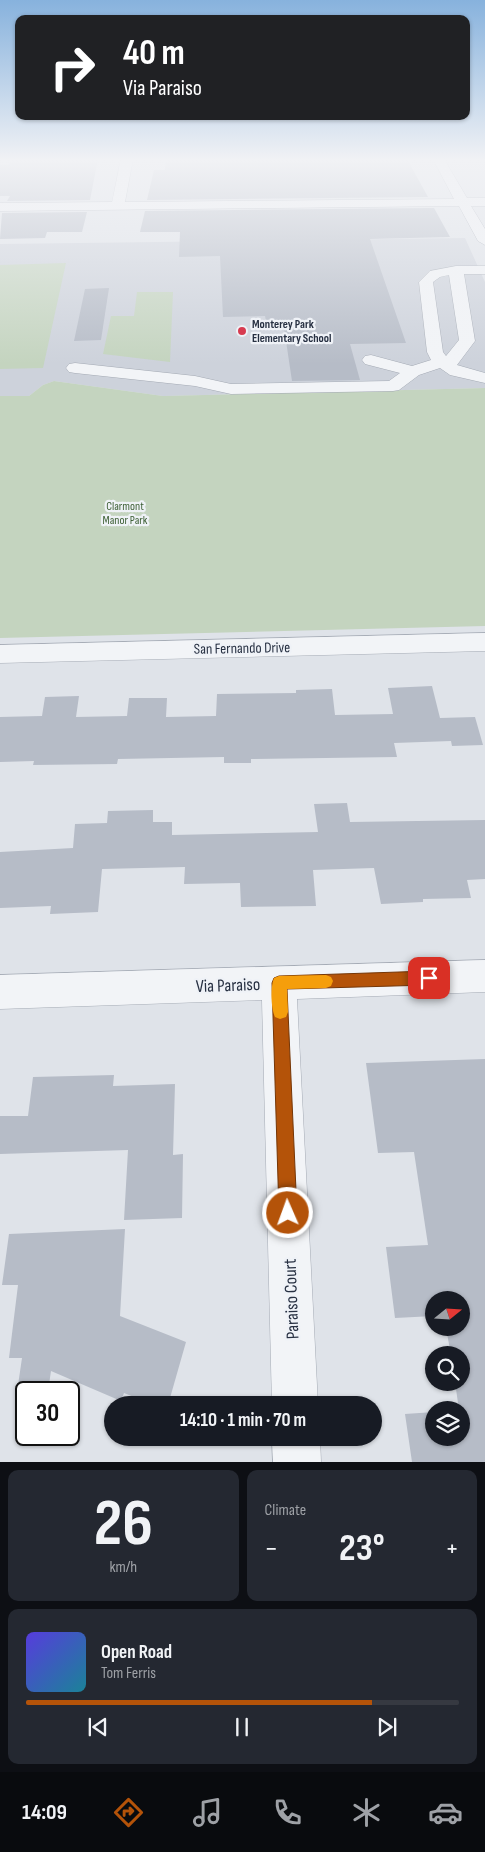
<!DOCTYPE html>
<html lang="en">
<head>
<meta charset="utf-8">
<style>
	:root { --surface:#171b24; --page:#242831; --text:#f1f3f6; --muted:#9ea1a6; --line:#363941; --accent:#b45309 }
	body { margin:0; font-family:"Sofia Sans Condensed",sans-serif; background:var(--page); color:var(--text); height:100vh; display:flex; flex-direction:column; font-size:19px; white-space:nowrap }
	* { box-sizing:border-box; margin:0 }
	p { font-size:16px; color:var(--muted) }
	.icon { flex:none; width:28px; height:28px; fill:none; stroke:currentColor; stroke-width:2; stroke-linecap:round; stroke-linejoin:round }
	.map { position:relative; height:1462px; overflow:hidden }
	.panel { display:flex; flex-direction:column; gap:8px; padding:8px; background:#0d0f14; flex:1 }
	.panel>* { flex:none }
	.guide { position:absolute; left:15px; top:15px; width:455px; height:105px; border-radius:10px; box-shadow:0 1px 4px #0004; background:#202124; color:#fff; overflow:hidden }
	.needle { width:32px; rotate:72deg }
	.buttons { position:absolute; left:425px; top:1291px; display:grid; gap:10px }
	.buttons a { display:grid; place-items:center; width:45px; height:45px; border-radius:50%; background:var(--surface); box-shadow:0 1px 4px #0004; font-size:25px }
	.speed { position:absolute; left:15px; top:1381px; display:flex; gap:10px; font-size:25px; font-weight:700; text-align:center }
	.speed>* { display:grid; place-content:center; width:65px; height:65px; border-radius:50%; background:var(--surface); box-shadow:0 1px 4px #0004; line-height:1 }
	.speed .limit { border:2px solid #111; border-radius:8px; background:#fff; color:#111 }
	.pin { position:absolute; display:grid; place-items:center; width:42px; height:42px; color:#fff; margin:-21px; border-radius:10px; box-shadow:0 2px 8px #0006 }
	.me { position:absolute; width:55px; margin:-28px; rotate:358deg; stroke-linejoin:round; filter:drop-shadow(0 0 4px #0008) }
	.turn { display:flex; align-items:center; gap:18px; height:105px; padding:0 25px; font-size:22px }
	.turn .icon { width:65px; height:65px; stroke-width:2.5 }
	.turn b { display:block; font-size:35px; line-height:42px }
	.big { font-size:38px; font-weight:700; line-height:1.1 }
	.panel .tile { flex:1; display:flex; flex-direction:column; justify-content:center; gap:8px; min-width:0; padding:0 18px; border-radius:10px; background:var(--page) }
	.panel .dial { align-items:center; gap:0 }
	.dial b { font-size:65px; line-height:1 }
	.song { display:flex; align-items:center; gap:15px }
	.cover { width:60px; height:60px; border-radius:8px; background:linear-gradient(135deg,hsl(250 70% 55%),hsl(190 70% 35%)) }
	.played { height:5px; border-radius:2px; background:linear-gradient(90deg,var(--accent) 80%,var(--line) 80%) }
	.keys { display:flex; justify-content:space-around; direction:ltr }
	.heat { display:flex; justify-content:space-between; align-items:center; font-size:28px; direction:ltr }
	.panel .tiles { flex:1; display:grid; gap:8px; grid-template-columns:1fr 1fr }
	.tile:last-child { grid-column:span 2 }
	.trip { position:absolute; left:104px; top:1396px; width:278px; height:50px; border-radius:25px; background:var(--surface); box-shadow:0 1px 4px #0004; font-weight:700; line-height:50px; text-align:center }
	.menu { display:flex; height:80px; justify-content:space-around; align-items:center; background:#090b0e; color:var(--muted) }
	.menu .icon { width:35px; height:35px }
	.menu .active { color:var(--accent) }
	.menu b { font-size:22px; color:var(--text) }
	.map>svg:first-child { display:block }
	.built { fill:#cdd2db }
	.green { fill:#c4d4bf }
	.building { fill:#b6bcc7 }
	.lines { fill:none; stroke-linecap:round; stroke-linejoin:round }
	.minor-casing { stroke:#a4aab4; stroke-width:1 }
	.minor { fill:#f2f4f7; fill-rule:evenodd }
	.route { fill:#b45309; stroke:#753606 }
	.slow { fill:#f59e0b }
	.poi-dot { fill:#d73b50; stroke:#eff2f7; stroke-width:2 }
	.labels { text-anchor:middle; stroke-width:4.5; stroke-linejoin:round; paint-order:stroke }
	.far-poi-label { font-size:12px; font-weight:bold; fill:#273042; stroke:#eff2f7; text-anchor:start }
	.far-park-label { font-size:12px; fill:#3b5e33; stroke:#eff2f7 }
	.street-label { font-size:15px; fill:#273042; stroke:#eff2f7 }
	.near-street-label { font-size:18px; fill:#273042; stroke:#eff2f7 }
</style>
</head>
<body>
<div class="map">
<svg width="485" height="1462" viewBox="0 0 485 1462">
	<rect width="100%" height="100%" fill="#dfe3e9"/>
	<polygon class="built" points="465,238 485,282 485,388 163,396 54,381 43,385 29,396 0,396 0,244"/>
	<g class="green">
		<polygon points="66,263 43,368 0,369 0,265"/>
		<polygon points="137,292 173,292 170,362 103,354 111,316 134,316"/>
		<polygon points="54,381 163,396 485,388 485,626 0,638 0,396 29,396 43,385"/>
	</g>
	<g class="building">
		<polygon points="12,159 98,159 90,200 7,201 10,196 0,196 0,165 9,165"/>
		<polygon points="166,159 407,159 428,197 147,200 154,170 165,170"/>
		<polygon points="434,208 450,237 370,239 406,343 350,344 360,380 292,381 283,321 266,321 265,316 223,317 220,256 179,257 180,232 140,232 145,211"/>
		<polygon points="87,212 82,232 47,232 45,238 0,239 2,213"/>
		<polygon points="109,288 101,340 74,341 85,289"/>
		<polygon points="432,686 440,718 475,717 483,745 452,746 451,741 394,743 397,757 251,759 251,763 224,763 224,757 118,759 117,764 33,765 34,761 0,762 0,717 42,716 45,697 79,696 76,717 127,716 129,698 167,698 166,717 216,716 217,694 296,693 296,690 332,689 335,715 393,714 388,688"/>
		<polygon points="347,803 350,822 485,820 485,879 467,880 471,898 423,899 423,902 381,904 374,868 313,870 316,906 241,907 240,883 184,884 185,867 102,869 98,912 50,914 51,906 0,908 0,852 73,848 75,824 107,823 108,811 153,810 153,822 172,822 172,835 318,832 314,804"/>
		<polygon points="485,1059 485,1462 412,1462 405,1414 434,1412 434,1438 461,1438 461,1410 459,1410 455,1382 461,1382 461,1355 451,1355 446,1328 461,1328 461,1300 434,1300 434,1316 395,1318 386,1247 428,1245 414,1152 378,1153 366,1063"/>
		<polygon points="114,1075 113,1086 175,1084 173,1155 183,1154 182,1218 124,1220 128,1150 0,1154 0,1116 28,1116 33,1077"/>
		<polygon points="125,1229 120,1316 186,1342 168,1405 154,1405 124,1393 121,1401 51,1371 48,1391 17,1392 22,1358 9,1358 18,1285 2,1285 9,1234"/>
	</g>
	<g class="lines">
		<defs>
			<g id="minor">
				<polygon points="121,159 133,159 125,202 454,199 433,159 444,159 467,198 485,198 485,206 471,206 485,229 485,245 478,241 459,206 0,211 0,203 112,202"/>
				<path d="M456 266H485V274H464L475 341 457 365 485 373V383L450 375 440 368 419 375 399 390 393 391 231 394 195 386 75 373 69 372 66 368 69 364 75 363 195 376 231 384 389 381 400 373 365 364 362 360 365 356 371 355 412 366 431 360 427 352 419 282 430 271ZM449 275 459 340 446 356 443 352 433 282 440 277Z"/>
				<polygon points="485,633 485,651 0,663 0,645"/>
				<polygon points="485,960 485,992 297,999 318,1405 272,1405 262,1000 0,1009 0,975"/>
				<polygon points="272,1438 320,1438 321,1462 273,1462"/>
			</g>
		</defs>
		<use href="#minor" class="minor-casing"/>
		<use href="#minor" class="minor"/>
	</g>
	<linearGradient id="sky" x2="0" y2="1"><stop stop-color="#87b2dd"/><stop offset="0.44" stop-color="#f1f2f5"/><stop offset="1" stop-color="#f1f2f5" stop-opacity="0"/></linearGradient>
	<rect width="485" height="364" fill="url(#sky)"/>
	<polygon class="route" points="429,971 434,973 436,978 434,983 429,985 287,989 297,1213 294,1219 288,1222 282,1219 279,1213 272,983 274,978 279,976"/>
	<path class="slow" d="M326 975 331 977 333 981 331 986 326 988 287 989 288 1012 286 1017 280 1019 275 1017C271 1008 270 988 274 978L279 976Z"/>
	<circle class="poi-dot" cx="242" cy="331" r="5"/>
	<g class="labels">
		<g class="far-poi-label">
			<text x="252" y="328">Monterey Park<tspan x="252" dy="14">Elementary School</tspan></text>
		</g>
		<g class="far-park-label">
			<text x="125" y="510">Clarmont<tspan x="125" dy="14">Manor Park</tspan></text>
		</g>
		<g class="street-label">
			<text transform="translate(242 648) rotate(-1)" y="5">San Fernando Drive</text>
		</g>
		<g class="near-street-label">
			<text transform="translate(228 985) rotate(-2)" y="6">Via Paraiso</text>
			<text transform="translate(291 1299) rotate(-92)" y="6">Paraiso Court</text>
		</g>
	</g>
</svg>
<div class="buttons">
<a><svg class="needle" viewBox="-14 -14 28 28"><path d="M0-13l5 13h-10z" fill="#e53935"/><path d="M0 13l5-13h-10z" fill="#9ea1a6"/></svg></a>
<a><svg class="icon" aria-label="search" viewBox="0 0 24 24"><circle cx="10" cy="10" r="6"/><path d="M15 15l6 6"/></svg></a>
<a><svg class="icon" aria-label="layers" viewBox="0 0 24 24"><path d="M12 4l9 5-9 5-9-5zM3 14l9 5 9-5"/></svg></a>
</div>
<div class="speed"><div class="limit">30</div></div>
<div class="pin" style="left:429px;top:978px;background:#d93025"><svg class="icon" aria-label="arrive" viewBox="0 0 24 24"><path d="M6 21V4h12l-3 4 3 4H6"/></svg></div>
<svg class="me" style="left:288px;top:1213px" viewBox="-20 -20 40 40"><circle r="17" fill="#b45309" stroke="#fff" stroke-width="3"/><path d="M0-11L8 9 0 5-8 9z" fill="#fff"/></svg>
<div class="trip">14:10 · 1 min · 70 m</div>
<div class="guide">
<div class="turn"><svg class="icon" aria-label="right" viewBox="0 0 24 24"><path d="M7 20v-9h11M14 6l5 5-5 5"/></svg><div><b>40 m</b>Via Paraiso</div></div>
</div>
</div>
<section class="panel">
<div class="tiles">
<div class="tile dial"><b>26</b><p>km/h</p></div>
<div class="tile"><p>Climate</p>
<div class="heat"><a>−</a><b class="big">23°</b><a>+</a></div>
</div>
<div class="tile">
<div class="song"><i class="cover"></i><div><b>Open Road</b><p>Tom Ferris</p></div></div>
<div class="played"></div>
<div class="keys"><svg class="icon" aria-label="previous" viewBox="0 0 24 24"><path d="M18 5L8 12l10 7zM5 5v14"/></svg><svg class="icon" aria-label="pause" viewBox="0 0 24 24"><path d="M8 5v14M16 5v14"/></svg><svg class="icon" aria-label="next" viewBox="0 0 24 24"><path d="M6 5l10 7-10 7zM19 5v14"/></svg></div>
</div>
</div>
</section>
<nav class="menu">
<b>14:09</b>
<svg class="icon active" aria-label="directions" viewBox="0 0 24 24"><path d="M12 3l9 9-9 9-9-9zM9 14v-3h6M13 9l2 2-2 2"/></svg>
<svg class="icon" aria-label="music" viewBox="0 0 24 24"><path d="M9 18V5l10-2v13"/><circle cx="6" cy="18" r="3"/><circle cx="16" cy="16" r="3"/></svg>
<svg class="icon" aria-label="phone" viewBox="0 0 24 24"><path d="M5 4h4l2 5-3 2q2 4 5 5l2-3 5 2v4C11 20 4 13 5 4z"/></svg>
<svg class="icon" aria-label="climate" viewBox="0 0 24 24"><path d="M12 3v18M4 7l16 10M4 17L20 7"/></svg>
<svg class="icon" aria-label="car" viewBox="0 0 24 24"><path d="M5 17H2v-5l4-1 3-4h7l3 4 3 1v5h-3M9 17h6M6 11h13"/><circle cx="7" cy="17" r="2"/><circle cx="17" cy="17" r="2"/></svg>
</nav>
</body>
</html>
